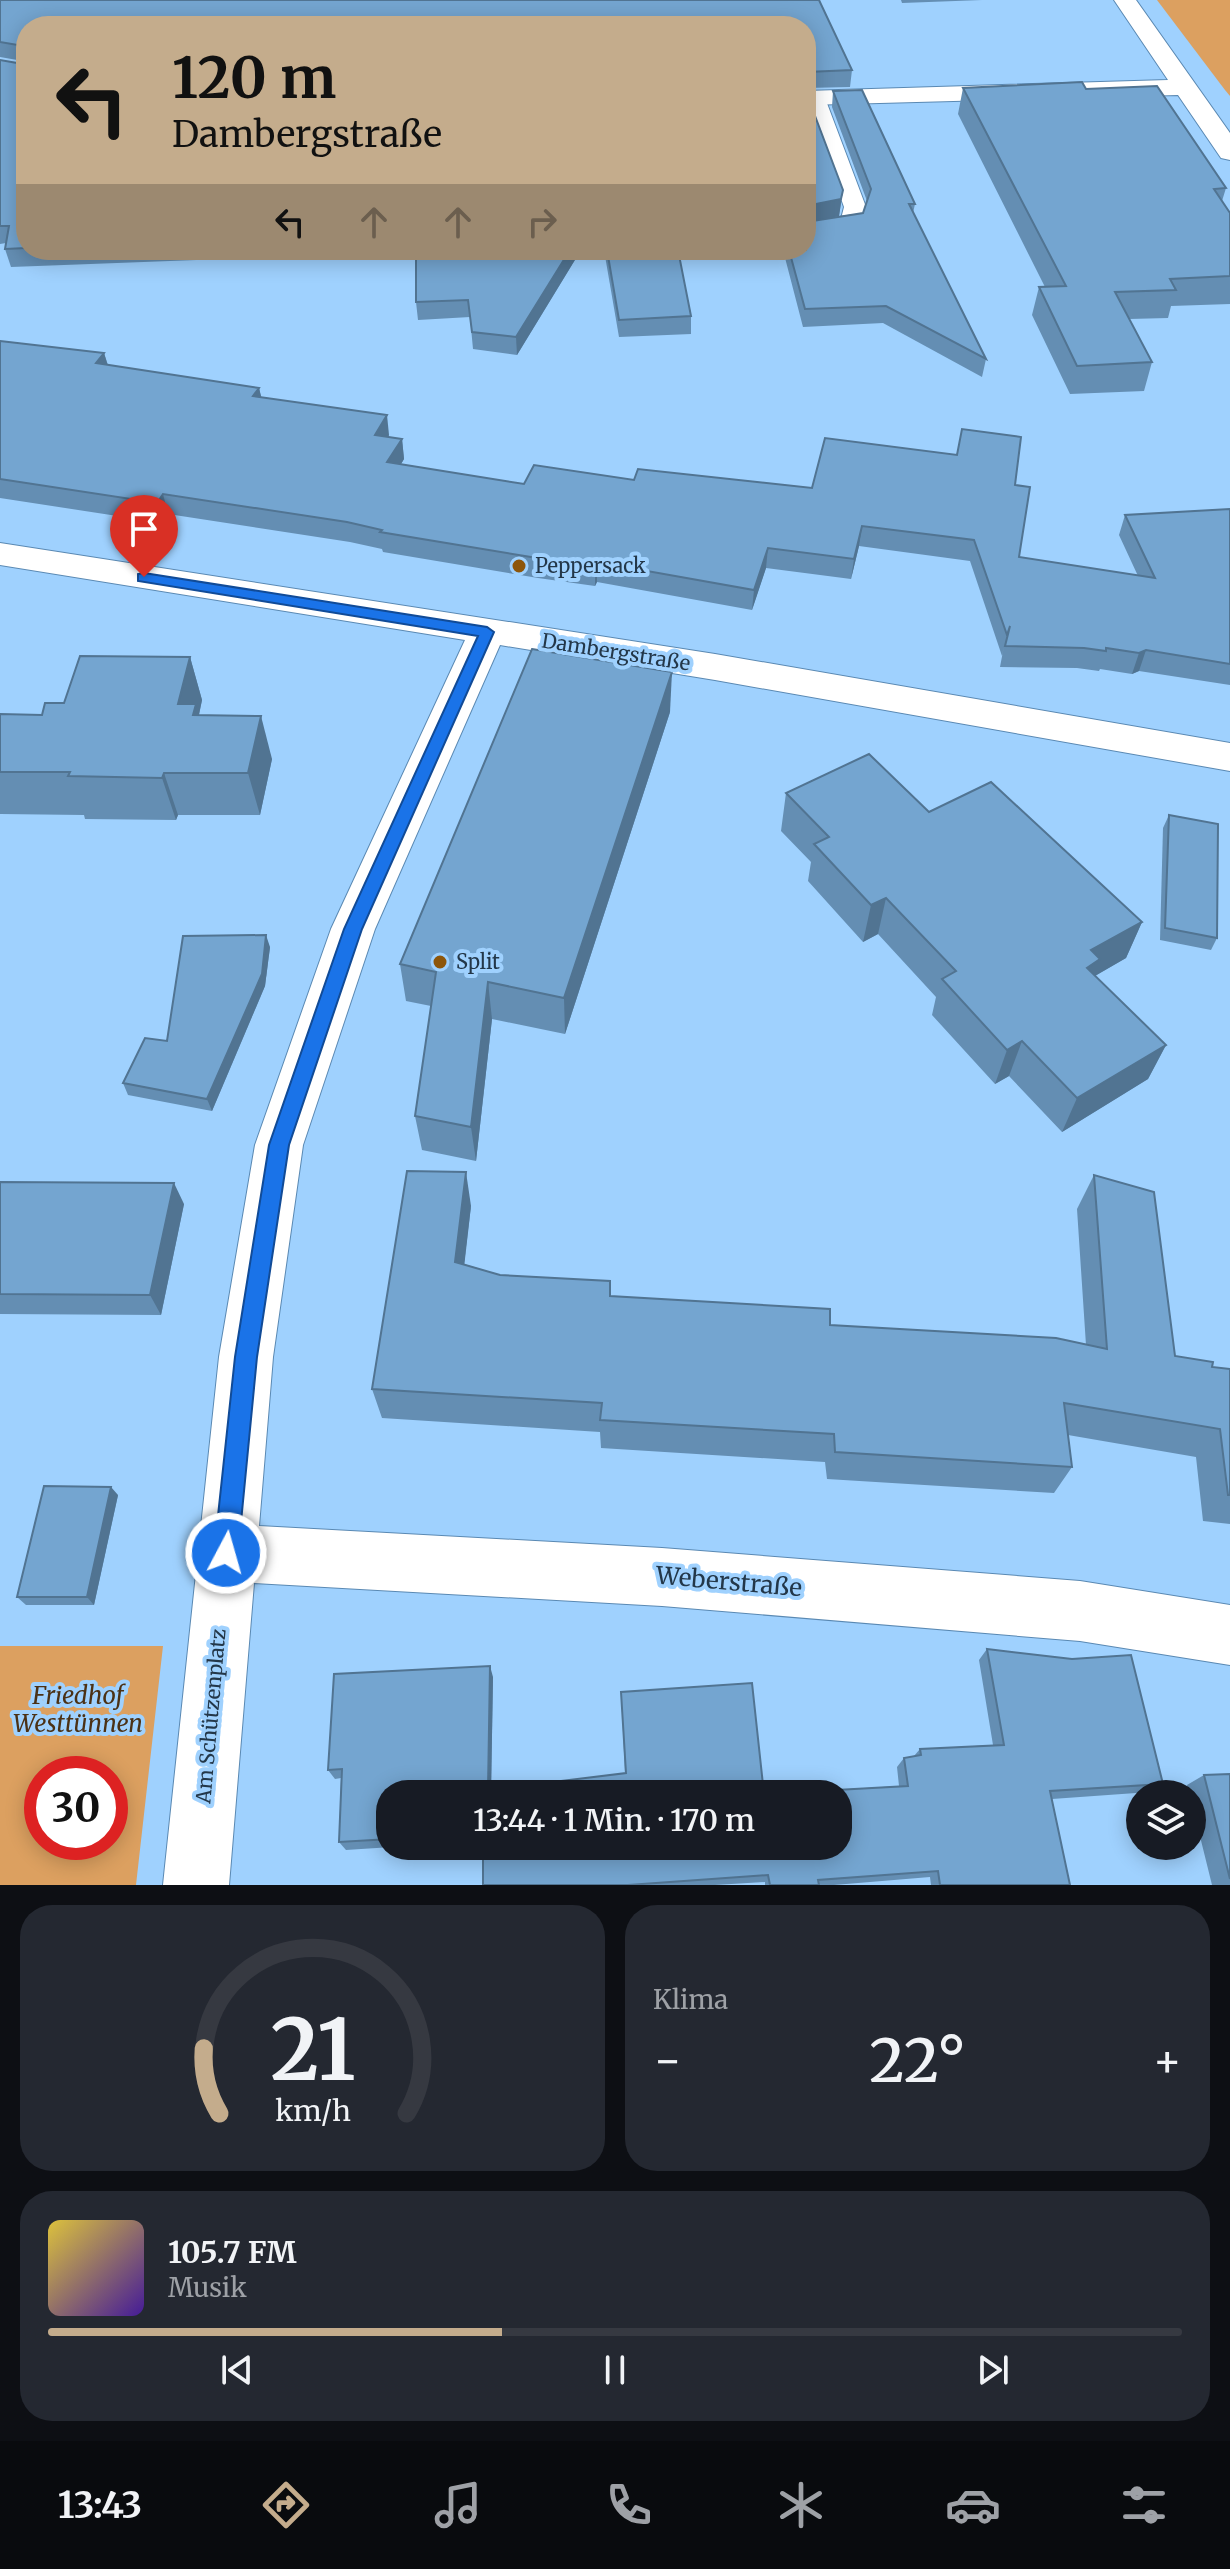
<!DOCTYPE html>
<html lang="de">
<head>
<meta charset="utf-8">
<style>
	:root { --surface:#171b24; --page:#242831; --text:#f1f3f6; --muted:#9ea1a6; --line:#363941; --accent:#c4ac8c }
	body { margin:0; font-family:Merriweather,serif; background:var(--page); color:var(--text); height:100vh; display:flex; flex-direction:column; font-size:30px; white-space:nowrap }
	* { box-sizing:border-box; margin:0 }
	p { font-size:26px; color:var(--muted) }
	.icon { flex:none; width:44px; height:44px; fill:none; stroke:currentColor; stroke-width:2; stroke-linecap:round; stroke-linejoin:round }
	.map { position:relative; height:1885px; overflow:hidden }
	.details { display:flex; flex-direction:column; gap:20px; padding:20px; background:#0d0f14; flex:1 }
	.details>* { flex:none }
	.banner { position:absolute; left:16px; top:16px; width:800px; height:244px; border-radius:32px; box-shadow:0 4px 20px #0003; background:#c4ac8c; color:#111; overflow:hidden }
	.controls { position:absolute; left:1126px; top:1780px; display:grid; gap:16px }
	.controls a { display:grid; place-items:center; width:80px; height:80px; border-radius:50%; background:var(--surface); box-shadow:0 4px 20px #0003; font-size:40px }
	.speed { position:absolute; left:24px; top:1756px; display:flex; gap:16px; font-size:40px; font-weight:700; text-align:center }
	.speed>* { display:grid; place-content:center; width:104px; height:104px; border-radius:50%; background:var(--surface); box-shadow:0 4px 20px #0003; line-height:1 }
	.speed .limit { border:12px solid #d22; background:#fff; color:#111 }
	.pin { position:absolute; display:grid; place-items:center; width:68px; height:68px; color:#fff; margin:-82px -34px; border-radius:50% 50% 50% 0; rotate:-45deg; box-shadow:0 0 8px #0007 }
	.pin .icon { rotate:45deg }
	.me { position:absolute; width:88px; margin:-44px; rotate:6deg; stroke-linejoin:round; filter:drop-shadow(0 0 6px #0008) }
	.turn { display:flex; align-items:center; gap:28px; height:168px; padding:0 24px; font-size:36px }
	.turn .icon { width:104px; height:104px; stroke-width:2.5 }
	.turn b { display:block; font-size:56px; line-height:68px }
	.lanes { display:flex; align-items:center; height:76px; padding:0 24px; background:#0003; justify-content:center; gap:40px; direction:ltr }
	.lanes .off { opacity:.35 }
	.big { font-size:60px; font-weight:600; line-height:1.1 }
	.details .widget { flex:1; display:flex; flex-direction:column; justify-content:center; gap:12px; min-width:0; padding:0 28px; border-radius:32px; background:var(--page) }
	.details .dial { align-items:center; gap:0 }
	.dial svg { height:208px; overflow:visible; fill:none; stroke:var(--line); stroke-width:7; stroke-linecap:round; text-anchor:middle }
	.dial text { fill:var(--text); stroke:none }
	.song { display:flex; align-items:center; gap:24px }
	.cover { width:96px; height:96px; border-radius:12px; background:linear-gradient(135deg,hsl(50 70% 55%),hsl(260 70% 35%)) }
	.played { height:8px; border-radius:4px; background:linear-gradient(90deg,var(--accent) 40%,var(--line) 40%) }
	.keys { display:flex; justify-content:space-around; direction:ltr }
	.heat { display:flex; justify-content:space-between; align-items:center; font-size:44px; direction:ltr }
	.details .tiles { flex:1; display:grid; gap:20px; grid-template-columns:1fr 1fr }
	.widget:last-child { grid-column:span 2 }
	.trip { position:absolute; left:376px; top:1780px; width:476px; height:80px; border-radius:32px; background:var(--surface); box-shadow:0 4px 20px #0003; font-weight:600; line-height:80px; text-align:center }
	.tabs { display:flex; height:128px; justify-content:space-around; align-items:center; background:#090b0e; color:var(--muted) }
	.tabs .icon { width:56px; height:56px }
	.tabs .current { color:var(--accent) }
	.tabs b { font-size:36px; color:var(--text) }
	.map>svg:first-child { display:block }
	.green { fill:#dca060; fill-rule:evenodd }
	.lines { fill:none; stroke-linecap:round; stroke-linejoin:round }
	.service-casing { stroke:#5a89b3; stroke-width:2 }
	.minor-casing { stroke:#5a89b3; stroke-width:2 }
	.service { fill:#fff; fill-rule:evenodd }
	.minor { fill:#fff; fill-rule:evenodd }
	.wall { fill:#648eb3 }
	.shaded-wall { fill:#517492 }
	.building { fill:#74a5d0; stroke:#517492; stroke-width:2 }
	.route { fill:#1a73e8; stroke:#114b97; stroke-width:2 }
	.poi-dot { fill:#8d560a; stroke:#9fd1fe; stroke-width:3 }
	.labels { text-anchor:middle; stroke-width:8; stroke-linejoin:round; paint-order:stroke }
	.poi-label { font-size:20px; fill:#233749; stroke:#9fd1fe; text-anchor:start }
	.street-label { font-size:20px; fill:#233749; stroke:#9fd1fe }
	.near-street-label { font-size:24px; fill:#233749; stroke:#9fd1fe }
	.near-park-label { font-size:24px; font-style:italic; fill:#4b3115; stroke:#9fd1fe }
</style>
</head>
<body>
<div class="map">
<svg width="1230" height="1885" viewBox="0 0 1230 1885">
	<rect width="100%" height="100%" fill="#9fd1fe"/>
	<g class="green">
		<polygon points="1157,0 1230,0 1230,96 1225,90"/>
		<path d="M0 1646H163L136 1885H0ZM42 1774H110V1842H42Z"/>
	</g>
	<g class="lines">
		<defs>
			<polygon id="service" points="815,92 825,98 866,207 858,229 806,237 806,225 841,219 844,207 806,100 808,94"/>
			<g id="minor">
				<polygon points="1114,0 1136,0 1230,133 1230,160 1221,158 1178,95 806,105 806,91 1168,80"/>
				<polygon points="0,543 715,654 1230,743 1230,771 715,680 500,645 375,929 303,1145 273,1357 259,1526 662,1548 1080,1581 1230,1605 1230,1665 1080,1641 662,1606 254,1583 229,1885 163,1885 219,1357 255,1145 331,929 465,640 0,565"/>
			</g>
		</defs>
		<use href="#service" class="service-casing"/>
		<use href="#minor" class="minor-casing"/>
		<use href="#service" class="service"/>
		<use href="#minor" class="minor"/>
	</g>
	<g class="wall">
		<polygon points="0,0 819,0 852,70 850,87 806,88 806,26 26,26 26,250 307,250 306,256 11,267 5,249 6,243 0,244 0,60 23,64 23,61 0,57"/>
		<polygon points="901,0 982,0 902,3"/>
		<polygon points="963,88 1086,89 1226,188 1222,201 1230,213 1230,304 1171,306 1168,318 1129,319 1152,362 1144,391 1070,394 1032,315 1039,287 1045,287 958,114"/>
		<polygon points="833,91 915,204 913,213 986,359 982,377 883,323 803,327 783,250 806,250 843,190 839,216 863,213 867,201 832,107"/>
		<polygon points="416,250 581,250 517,355 473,349 470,317 418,320 416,302"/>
		<polygon points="604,250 678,250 691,316 691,334 619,337"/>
		<polygon points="0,341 104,353 108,365 259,388 261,397 389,435 388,437 402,439 404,459 401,464 524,484 634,480 812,488 1015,485 1019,557 1138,576 1119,535 1125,515 1230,509 1230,685 1139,671 1132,674 1100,669 1099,671 1077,668 1000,667 1004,646 1002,656 970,561 859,546 851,579 766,568 752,610 597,582 595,586 538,578 383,552 382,549 350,542 168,514 163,523 0,498"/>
		<polygon points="190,657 202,700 199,715 272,759 260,815 178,815 176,820 85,819 84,815 0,814 0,714 42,715 64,703"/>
		<polygon points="670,712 565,1034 492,1019 476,1161 422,1150 415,1116 431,1006 406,1001 400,964"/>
		<polygon points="786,793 929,812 1142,922 1126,958 1095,976 1166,1045 1148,1079 1062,1132 1009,1076 995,1084 932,1015 936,997 878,934 863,942 808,881 811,862 781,831"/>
		<polygon points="1169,815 1217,938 1211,950 1160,940 1163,828"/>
		<polygon points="270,947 265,986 212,1111 128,1095 123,1083 167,1041"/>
		<polygon points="1094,1175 1175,1356 1212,1367 1230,1369 1230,1524 1203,1521 1196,1457 1068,1435 1072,1467 1054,1493 827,1479 825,1462 601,1448 600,1432 382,1418 372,1389 471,1206 464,1264 500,1275 610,1296 830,1325 1086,1345 1077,1209"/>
		<polygon points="0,1182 184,1204 161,1315 0,1314"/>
		<polygon points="118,1495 94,1605 26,1605 17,1597"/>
		<polygon points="987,1649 1163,1784 1150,1792 1052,1799 1070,1885 931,1885 930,1877 834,1885 765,1885 765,1882 715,1885 483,1885 838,1846 390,1794 390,1846 407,1846 346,1850 339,1842 341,1778 335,1779 328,1770 493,1677 491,1790 625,1773 621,1692 764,1794 899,1786 897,1767 904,1758 914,1756 920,1749 993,1745 979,1660"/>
		<polygon points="1230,1774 1230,1885 1212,1885 1192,1804 1192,1794 1189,1794 1187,1785 1204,1775"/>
	</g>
	<g class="shaded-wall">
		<polygon points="843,190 839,216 806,223 806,206"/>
		<polygon points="570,250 581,250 517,355 516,337"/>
		<polygon points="104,353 110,373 96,363"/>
		<polygon points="259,388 264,408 253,396"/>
		<polygon points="387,415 389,435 378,455 375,435"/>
		<polygon points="402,439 404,459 390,482 387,462"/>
		<polygon points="163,494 168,514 163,523 157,503"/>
		<polygon points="862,526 859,546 851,579 854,559"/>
		<polygon points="768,548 766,568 752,610 754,590"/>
		<polygon points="597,562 597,582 595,586 595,566"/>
		<polygon points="1146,650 1139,671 1132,674 1139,653"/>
		<polygon points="190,657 202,700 199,714 208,747 178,704"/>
		<polygon points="672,672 670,712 565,1034 564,998"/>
		<polygon points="261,716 272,759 260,815 248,773"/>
		<polygon points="164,773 178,815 176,820 162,778"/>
		<polygon points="886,898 878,934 863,942 871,905"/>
		<polygon points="1142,922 1126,958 1093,977 1073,1003 1091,950"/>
		<polygon points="266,935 270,947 265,986 212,1111 207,1099"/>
		<polygon points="488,982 492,1019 476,1161 471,1127"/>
		<polygon points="1022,1041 1009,1076 995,1084 1007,1050"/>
		<polygon points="1166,1045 1148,1079 1062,1132 1077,1098"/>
		<polygon points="466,1172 471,1206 461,1294 455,1262"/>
		<polygon points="174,1183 184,1204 161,1315 150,1295"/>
		<polygon points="111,1487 118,1495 94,1605 87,1597"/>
		<polygon points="490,1666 493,1677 491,1794 488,1790"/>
	</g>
	<g class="building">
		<polygon points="0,0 819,0 852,70 807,72 806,73 806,26 26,26 26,248 5,249 9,226 0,226 0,60 23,64 24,46 0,42"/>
		<polygon points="1082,82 1086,89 1157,86 1226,188 1214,189 1230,213 1230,276 1170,279 1176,290 1115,292 1152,362 1077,366 1039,287 1066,286 963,88"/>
		<polygon points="862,90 915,204 909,204 986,359 886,306 805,309 789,250 806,250 806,222 863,213 871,189 833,91"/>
		<polygon points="806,92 843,190 841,199 806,206"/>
		<polygon points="416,250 570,250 516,337 472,332 468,300 416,302"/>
		<polygon points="607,250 678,250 691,316 619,320"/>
		<polygon points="0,341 104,353 96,363 259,388 253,396 387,415 375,435 402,439 387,462 524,484 534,465 634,480 638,469 812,488 825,438 957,455 962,429 1021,437 1015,485 1030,487 1019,557 1155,578 1125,515 1230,509 1230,664 1146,650 1139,653 1106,648 1106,651 1084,648 1005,646 1010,626 1007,635 974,540 862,526 854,559 768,548 754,590 597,562 595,566 537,558 380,532 382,530 347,522 163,494 157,503 0,479"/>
		<polygon points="532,649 672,672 564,998 488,982 471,1127 415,1116 436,972 400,964"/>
		<polygon points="80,656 190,657 178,704 196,704 193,715 261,716 248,773 164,773 162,778 68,776 70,772 0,772 0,714 42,715 45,703 64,703"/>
		<polygon points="869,754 929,812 991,782 1142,922 1091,950 1100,959 1087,968 1166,1045 1077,1098 1022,1041 1007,1050 942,979 956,971 886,898 871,905 814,844 829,837 786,793"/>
		<polygon points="1169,815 1218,824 1217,938 1165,928"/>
		<polygon points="266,935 262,974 207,1099 123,1083 145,1038 167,1041 183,936"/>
		<polygon points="407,1171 466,1172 455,1262 500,1275 610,1281 610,1296 830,1309 830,1325 1056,1338 1107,1349 1094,1175 1154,1192 1175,1356 1213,1362 1212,1367 1230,1369 1230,1495 1228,1495 1220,1429 1064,1403 1072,1467 835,1452 834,1434 600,1420 602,1403 372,1389"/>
		<polygon points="0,1182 174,1183 150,1295 0,1294"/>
		<polygon points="44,1486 111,1487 87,1597 17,1597"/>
		<polygon points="987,1649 1072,1659 1131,1655 1163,1784 1050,1791 1070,1885 940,1885 938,1871 818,1880 819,1885 770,1885 768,1875 628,1885 483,1885 483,1846 838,1846 838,1794 390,1794 390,1839 339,1842 342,1769 328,1770 334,1674 490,1666 488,1790 626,1773 621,1692 752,1683 764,1794 908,1786 904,1758 921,1755 920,1749 1004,1745"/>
		<polygon points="1230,1774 1230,1879 1204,1775"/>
	</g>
	<polygon class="route" points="144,573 487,627 494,632 362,929 289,1145 257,1357 238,1553 234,1562 226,1565 217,1562 214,1553 235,1357 269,1145 344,929 478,636 138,581 138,574"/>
	<g class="poi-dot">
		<circle cx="519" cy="566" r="8"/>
		<circle cx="440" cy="962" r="8"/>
	</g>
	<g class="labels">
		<g class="poi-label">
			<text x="535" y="573">Peppersack</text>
			<text x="456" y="969">Split</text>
		</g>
		<g class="street-label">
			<text transform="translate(616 652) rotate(9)" y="7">Dambergstraße</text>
			<text transform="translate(211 1716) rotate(-85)" y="7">Am Schützenplatz</text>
		</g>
		<g class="near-street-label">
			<text transform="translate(729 1582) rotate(5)" y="8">Weberstraße</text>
		</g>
		<g class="near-park-label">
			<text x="78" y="1704">Friedhof<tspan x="78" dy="28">Westtünnen</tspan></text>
		</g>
	</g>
</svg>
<div class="controls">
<a><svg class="icon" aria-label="layers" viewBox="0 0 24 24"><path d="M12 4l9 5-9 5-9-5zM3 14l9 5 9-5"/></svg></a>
</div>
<div class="speed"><div class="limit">30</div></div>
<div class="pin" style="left:144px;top:577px;background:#d93025"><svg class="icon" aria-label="arrive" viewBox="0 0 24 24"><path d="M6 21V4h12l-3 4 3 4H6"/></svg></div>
<svg class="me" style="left:226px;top:1553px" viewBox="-20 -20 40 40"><circle r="17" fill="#1a73e8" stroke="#fff" stroke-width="3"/><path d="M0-11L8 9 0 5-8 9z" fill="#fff"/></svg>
<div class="trip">13:44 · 1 Min. · 170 m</div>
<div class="banner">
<div class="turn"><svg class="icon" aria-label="left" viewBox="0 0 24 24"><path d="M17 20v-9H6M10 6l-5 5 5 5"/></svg><div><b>120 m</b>Dambergstraße</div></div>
<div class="lanes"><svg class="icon" aria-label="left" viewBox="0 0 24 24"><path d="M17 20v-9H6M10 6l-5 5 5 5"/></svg><svg class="icon off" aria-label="ahead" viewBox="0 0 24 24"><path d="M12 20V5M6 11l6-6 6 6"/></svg><svg class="icon off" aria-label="ahead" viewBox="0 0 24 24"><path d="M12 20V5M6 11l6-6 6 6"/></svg><svg class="icon off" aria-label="right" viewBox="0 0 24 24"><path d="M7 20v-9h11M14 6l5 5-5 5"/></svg></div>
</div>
</div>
<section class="details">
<div class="tiles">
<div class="widget dial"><svg viewBox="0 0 100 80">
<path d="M14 69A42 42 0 1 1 86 69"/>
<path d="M14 69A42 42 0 0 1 8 44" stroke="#c4ac8c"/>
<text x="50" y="56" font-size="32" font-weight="700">21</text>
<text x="50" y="72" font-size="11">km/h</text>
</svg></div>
<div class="widget"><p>Klima</p>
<div class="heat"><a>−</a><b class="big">22°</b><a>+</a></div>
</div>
<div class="widget">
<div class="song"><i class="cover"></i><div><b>105.7 FM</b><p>Musik</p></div></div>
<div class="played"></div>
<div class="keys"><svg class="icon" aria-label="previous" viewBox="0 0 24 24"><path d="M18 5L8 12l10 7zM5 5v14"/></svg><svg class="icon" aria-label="pause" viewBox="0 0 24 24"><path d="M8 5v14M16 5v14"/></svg><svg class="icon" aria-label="next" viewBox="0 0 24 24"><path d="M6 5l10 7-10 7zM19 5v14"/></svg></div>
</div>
</div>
</section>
<nav class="tabs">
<b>13:43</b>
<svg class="icon current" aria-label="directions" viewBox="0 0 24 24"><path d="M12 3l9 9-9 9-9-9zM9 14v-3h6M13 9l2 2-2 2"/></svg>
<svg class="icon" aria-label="music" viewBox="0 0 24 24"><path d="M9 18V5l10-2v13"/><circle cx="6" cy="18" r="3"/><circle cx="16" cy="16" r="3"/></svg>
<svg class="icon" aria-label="phone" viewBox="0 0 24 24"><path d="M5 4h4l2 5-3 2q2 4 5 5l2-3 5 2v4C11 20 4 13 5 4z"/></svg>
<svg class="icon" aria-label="climate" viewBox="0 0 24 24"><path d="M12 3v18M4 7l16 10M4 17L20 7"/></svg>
<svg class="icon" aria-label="car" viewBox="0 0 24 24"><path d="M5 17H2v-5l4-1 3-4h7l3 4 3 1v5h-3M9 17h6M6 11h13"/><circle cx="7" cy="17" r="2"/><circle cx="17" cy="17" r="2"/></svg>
<svg class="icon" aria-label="filters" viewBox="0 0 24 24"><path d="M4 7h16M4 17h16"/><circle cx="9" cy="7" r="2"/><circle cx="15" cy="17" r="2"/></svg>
</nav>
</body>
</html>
